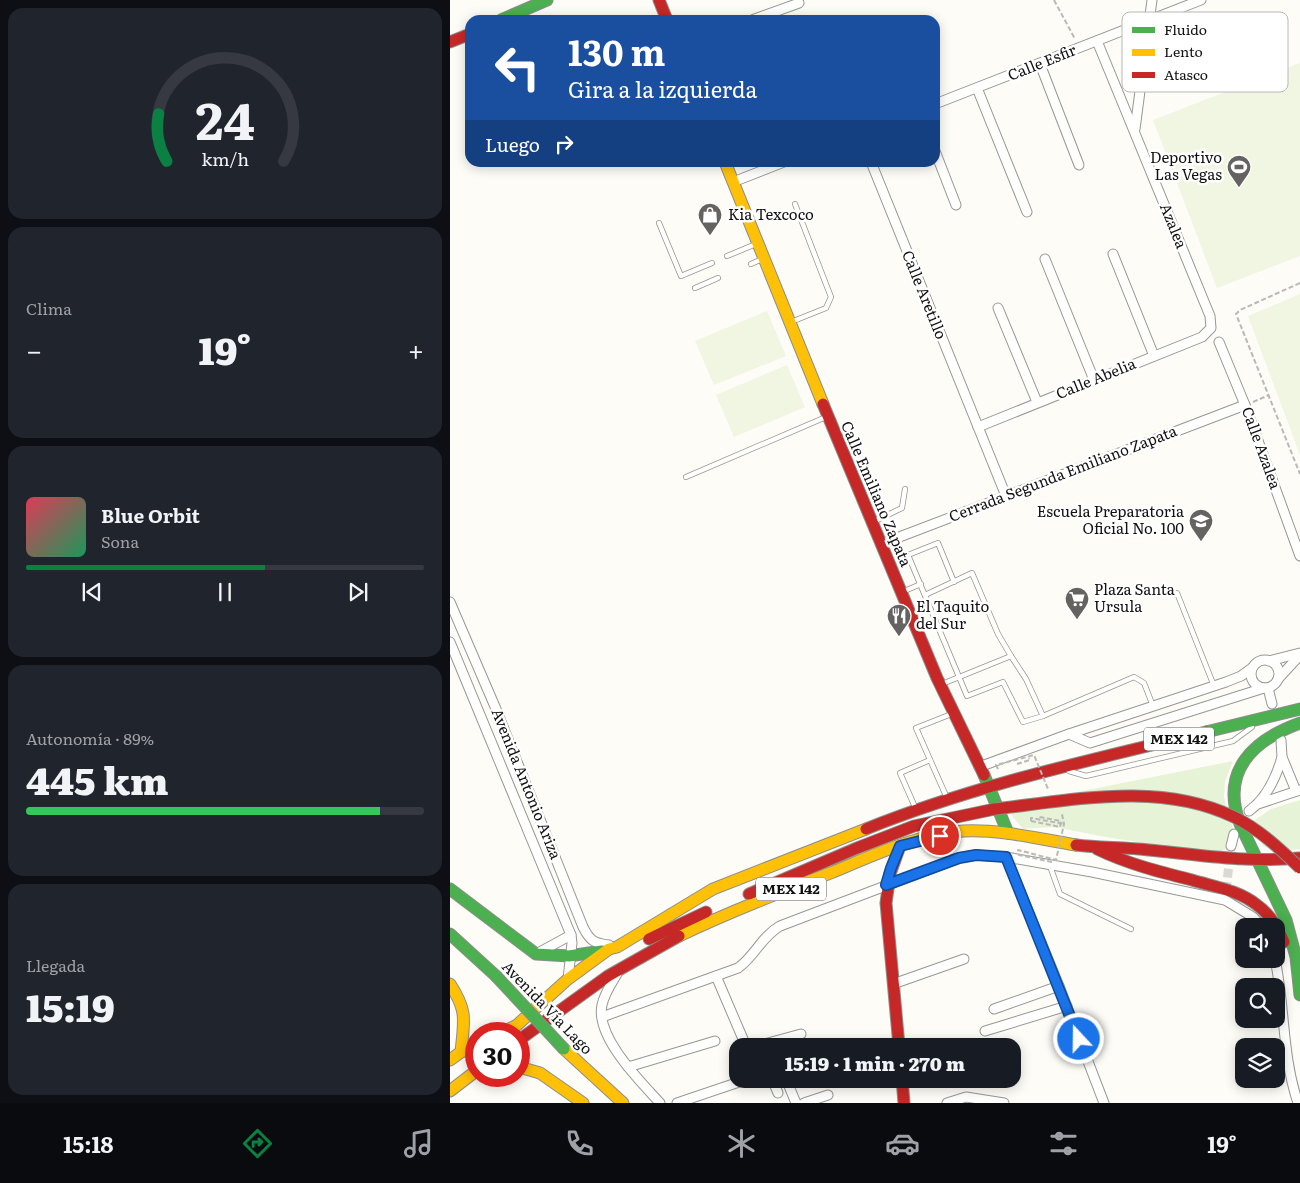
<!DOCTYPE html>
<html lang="es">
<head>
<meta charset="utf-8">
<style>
	:root { --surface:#171b24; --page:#20242c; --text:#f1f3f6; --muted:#9ea1a6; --line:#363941; --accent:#0b8043 }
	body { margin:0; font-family:Literata,serif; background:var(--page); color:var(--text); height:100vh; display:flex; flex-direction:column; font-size:19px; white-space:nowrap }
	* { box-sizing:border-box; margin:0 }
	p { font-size:16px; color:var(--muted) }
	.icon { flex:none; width:28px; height:28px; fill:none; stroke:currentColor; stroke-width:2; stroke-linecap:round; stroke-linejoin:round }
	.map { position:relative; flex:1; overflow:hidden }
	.sheet { display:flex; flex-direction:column; gap:8px; padding:8px; background:#0d0f14; width:450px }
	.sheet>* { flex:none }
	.hud { position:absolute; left:15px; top:15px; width:475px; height:152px; border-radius:15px; box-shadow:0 2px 12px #0003; background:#1a4fa0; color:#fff; overflow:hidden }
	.controls { position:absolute; left:785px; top:918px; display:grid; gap:10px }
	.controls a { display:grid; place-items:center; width:50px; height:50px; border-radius:10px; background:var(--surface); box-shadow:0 2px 12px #0003; font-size:25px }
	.speed { position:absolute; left:15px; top:1022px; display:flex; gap:10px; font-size:25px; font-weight:700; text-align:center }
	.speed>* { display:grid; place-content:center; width:65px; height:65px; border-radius:50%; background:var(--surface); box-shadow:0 2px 12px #0003; line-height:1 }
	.speed .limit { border:8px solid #d22; background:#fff; color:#111 }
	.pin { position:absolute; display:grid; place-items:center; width:42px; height:42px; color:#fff; margin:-21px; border:2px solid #fff; border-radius:50%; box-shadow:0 1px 5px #0007 }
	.me { position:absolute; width:55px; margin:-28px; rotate:339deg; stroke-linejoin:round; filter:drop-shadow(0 0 4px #0008) }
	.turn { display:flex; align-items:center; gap:18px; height:105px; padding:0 20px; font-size:22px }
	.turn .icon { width:65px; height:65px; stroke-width:2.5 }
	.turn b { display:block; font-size:35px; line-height:42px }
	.then { display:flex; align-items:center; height:48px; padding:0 20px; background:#0003; gap:10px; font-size:19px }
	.big { font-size:38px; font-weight:800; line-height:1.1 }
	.sheet .card { flex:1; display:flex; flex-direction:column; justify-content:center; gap:8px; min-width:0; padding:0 18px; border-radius:15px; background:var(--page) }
	.sheet .dial { align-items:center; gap:0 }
	.dial svg { height:130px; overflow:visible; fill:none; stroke:var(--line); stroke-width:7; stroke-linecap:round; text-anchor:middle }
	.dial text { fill:var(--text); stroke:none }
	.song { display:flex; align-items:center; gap:15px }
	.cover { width:60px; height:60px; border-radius:8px; background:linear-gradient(135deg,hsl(350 70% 55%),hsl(150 70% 35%)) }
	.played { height:5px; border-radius:2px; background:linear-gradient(90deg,var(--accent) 60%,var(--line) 60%) }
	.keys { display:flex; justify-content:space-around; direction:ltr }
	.heat { display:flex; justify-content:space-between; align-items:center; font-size:28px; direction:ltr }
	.charge { height:8px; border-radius:4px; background:linear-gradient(90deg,#34c759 89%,var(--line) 0) }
	.trip { position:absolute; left:279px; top:1038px; width:292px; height:50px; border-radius:15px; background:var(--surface); box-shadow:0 2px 12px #0003; font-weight:800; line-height:50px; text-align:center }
	.tabs { display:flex; height:80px; justify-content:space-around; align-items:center; background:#090b0e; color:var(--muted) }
	.tabs .icon { width:35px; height:35px }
	.tabs .active { color:var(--accent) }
	.tabs b { font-size:22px; color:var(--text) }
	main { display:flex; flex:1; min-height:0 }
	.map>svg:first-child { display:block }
	.green { fill:#e7f3d7 }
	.pitch { fill:#f0f6e1 }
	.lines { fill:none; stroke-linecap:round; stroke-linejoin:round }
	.street-tunnel { stroke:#dad9d4; stroke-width:9; stroke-dasharray:9 4.5; stroke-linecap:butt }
	.lane-casing { stroke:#979795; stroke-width:6 }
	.street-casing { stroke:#979795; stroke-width:11 }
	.fast-casing { stroke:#8e8d8b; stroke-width:13 }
	.slow-casing { stroke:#8e8d8b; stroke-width:13 }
	.jam-casing { stroke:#8e8d8b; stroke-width:13 }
	.path { stroke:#b9b9b8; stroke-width:2; stroke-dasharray:5 2.5; stroke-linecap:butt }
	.lane { stroke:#fffffe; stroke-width:4.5 }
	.street { stroke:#fffffe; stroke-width:9 }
	.fast { stroke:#4caf50; stroke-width:11 }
	.slow { stroke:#ffc107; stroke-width:11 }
	.jam { stroke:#c62828; stroke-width:11 }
	.fast-bridge-casing { stroke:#8e8d8b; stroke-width:13; stroke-linecap:butt }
	.jam-bridge-casing { stroke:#8e8d8b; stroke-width:13; stroke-linecap:butt }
	.path-bridge { stroke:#b9b9b8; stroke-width:2; stroke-dasharray:5 2.5; stroke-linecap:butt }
	.fast-bridge { stroke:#4caf50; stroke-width:11 }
	.jam-bridge { stroke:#c62828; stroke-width:11 }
	.route-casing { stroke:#114b97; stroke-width:12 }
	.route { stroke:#1a73e8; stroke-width:9 }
	.labels { text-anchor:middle; stroke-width:5; stroke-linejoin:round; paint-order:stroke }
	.shield { fill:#fff; stroke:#585858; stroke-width:1 }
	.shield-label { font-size:14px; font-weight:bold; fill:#111 }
	.street-label { font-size:15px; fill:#111; stroke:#fff }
	.poi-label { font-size:15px; fill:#111; stroke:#fff; text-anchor:start }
	.key { fill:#fff; stroke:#b8b8b8; stroke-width:1 }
	.key-label { font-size:14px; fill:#111 }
</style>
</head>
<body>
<main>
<section class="sheet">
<div class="card dial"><svg viewBox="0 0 100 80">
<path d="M14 69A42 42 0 1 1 86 69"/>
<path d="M14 69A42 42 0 0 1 9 40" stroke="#0b8043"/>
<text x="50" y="56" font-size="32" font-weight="700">24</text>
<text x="50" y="72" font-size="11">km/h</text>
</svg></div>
<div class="card"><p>Clima</p>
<div class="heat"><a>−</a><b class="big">19°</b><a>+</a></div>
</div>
<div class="card">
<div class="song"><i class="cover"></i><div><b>Blue Orbit</b><p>Sona</p></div></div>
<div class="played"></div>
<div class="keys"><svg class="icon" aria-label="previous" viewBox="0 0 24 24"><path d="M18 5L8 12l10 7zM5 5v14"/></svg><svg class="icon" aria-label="pause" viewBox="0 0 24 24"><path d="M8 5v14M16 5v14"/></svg><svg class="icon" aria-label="next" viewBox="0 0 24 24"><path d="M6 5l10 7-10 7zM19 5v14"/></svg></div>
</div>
<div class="card"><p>Autonomía · 89%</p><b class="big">445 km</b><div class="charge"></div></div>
<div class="card"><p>Llegada</p><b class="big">15:19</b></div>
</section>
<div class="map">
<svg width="850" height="1103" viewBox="0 0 850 1103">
	<rect width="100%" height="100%" fill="#fdfcf7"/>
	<g class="green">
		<polygon points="783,761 775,782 774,797 788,846 764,853 661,838 604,827 573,829 563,817 557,806"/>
		<polygon points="850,800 850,849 825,851 813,846 802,822 821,809"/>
	</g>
	<g class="pitch">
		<polygon points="850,63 850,256 767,288 703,120"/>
		<polygon points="850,294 850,455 798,316"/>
		<polygon points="317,311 336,356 264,385 245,341"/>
		<polygon points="337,365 355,407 284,437 266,395"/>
	</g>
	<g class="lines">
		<polyline class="street-tunnel" points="776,891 781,846"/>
		<defs>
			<g id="lane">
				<polyline points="209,223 231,276 262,263"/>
				<polyline points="277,256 306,244"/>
				<polyline points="301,264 312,259"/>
				<polyline points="245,288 268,278"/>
				<polyline points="341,322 376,308 381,297 345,204"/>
				<polyline points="236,477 376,417"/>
				<polyline points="423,522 452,508 455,489"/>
				<polyline points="504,582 488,543 458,555 517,696 553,682 573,722 593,716 684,677 694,683 703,706"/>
				<polyline points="452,592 471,584"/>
				<polyline points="727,593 764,686"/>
				<polyline points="475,595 522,573 548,634 561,656 576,679 593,716"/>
				<polyline points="492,684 561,656"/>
				<polyline points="619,771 636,776 783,741 802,727"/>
				<polyline points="497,798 466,728 504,713"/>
				<polyline points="465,807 450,773 480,760"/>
				<polyline points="600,866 610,894 681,929"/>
			</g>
			<g id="street">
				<polyline points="302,20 349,3"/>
				<polyline points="693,56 730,62 742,60 820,28"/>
				<polyline points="590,64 629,165"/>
				<polyline points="527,88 577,212"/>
				<polyline points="485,104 751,0"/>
				<polyline points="685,129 702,0"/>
				<polyline points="485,151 506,205"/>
				<polyline points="421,162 556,496"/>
				<polyline points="283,182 334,162"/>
				<polyline points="663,254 704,356"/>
				<polyline points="595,259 644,380"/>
				<polyline points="548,308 587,402"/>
				<polyline points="769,342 795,405 850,556"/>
				<polyline points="528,427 752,337 761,328 760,316 647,41"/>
				<polyline points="431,544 795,405"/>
				<path d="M0 602 46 709 133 927C140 941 144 943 159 945"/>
				<polyline points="0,642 121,935 122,943 118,979"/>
				<circle cx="815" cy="674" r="14"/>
				<polyline points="819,661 850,653"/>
				<polyline points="828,679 850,655"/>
				<polyline points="818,688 822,704"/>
				<polyline points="619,734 776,682 791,676 802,668"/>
				<polyline points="831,740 832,757 846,791"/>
				<polyline points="529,767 619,734 640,743 814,688"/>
				<polyline points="808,804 850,790"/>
				<path d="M799 811C817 798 826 778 832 757"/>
				<polyline points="781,846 784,834"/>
				<polyline points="556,857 609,986 654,1103"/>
				<polyline points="88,953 121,935"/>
				<path d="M825 959C835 1006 832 1056 848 1103"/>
				<path d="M167 974C161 984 154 994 152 1005 145 1037 191 1082 210 1103"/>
				<polyline points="266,976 296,1046"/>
				<polyline points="443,984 514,959"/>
				<polyline points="544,1009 609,986"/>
				<path d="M152 1017 288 968C305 956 311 937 330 926L509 858 526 855 556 857 642 872 775 900 803 917 811 926"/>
				<polyline points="535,1031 617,1006"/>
				<polyline points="307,1046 351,1034"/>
				<polyline points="178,1067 265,1041"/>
				<polyline points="322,1079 328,1093"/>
				<polyline points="336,1079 346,1103"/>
				<polyline points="227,1103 298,1079"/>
				<polyline points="354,1103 378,1095"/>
				<polyline points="497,1103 516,1097 554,1103"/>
			</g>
			<g id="fast">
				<polyline points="51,20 97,0"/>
				<path d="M850 723C803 740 770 771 790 824L836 920 846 957 850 995"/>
				<polyline points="756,732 850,709"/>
				<polyline points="534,775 558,833"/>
				<polyline points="0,889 86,954 119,956 152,951"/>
				<polyline points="0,934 46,976"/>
			</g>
			<g id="slow">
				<polyline points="275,162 373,404"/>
				<path d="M229 936C279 912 331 892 383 872 424 855 468 834 513 831 550 829 589 839 626 845"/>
				<path d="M0 984C18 1012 14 1020 11 1052"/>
				<polyline points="50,1034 67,1025 118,979 159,949 167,947 263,889 416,829"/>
				<polyline points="114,1049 173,1103"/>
				<polyline points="0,1060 11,1052 26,1045"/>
				<polyline points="69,1067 90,1073 133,1103"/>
				<polyline points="0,1091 26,1071"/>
			</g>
			<g id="jam">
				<polyline points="209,0 217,20"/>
				<polyline points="0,42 20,34"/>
				<polyline points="373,404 487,678 534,775"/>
				<path d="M416 829C525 785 641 760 756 732"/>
				<path d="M626 845C650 848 674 847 699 850 749 855 798 863 849 858"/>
				<path d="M647 849C678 864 710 872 742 880 765 887 788 890 807 905 820 914 828 928 834 942"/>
				<polyline points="299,894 407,848 464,826 545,809"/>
				<polyline points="199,939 256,912"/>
				<polyline points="69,1040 158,976 229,936"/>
				<polyline points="449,1046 436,903 440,874 450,846"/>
				<polyline points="452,1079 454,1103"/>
			</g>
		</defs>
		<use href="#lane" class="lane-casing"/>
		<use href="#street" class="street-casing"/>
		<use href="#fast" class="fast-casing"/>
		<use href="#slow" class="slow-casing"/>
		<use href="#jam" class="jam-casing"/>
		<g class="path">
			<polyline points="604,0 625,39"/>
			<polyline points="850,283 790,310 786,314 850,474"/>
			<polyline points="803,402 819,395"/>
			<polyline points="567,764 580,760 579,758"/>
			<polyline points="581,821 610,827 611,821 589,817"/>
		</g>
		<use href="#lane" class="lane"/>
		<use href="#street" class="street"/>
		<use href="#fast" class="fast"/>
		<use href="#slow" class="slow"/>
		<use href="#jam" class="jam"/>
		<defs>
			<polyline id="fast-bridge" points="46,976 114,1049"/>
			<path id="jam-bridge" d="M545 809C623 800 710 781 784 817 809 829 830 849 850 868"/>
		</defs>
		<use href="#fast-bridge" class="fast-bridge-casing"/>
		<use href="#jam-bridge" class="jam-bridge-casing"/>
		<g class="path-bridge">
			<polyline points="548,769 546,765 584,755 598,789"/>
			<polyline points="581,821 581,818 614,824"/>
			<polyline points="602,862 569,855 568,850 606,860 614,824 612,814"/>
		</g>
		<use href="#fast-bridge" class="fast-bridge"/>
		<use href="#jam-bridge" class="jam-bridge"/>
	</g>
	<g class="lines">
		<defs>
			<polyline id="route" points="490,836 450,846 441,868 436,885 509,858 526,855 556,857 629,1039"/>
		</defs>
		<use href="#route" class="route-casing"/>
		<use href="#route" class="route"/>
	</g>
	<defs>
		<symbol id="stadium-pin" viewBox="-11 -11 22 30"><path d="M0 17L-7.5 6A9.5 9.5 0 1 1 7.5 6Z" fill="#646362" stroke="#fff"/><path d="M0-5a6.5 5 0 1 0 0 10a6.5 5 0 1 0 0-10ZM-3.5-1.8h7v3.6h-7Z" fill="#fff"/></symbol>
		<symbol id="shop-pin" viewBox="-11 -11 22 30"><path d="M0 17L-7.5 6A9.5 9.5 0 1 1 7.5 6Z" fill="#646362" stroke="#fff"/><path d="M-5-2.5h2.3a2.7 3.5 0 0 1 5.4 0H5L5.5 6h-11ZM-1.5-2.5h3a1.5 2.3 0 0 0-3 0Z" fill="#fff"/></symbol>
		<symbol id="school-pin" viewBox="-11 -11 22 30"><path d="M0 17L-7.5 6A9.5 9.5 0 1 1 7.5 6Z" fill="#646362" stroke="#fff"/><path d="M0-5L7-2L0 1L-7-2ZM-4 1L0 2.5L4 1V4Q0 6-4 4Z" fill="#fff"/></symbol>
		<symbol id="supermarket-pin" viewBox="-11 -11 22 30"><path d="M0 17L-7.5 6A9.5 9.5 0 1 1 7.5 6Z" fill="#646362" stroke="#fff"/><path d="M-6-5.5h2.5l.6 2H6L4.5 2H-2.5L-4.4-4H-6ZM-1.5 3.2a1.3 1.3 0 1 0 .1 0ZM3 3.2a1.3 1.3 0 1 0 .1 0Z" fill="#fff"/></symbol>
		<symbol id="restaurant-pin" viewBox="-11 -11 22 30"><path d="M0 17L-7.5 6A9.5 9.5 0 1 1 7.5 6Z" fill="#646362" stroke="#fff"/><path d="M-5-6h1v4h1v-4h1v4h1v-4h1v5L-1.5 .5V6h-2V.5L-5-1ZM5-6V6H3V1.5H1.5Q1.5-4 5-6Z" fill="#fff"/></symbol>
	</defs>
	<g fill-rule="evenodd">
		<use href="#stadium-pin" x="775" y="153" width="28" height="38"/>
		<use href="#shop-pin" x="246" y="201" width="28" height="38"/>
		<use href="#school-pin" x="737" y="507" width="28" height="38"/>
		<use href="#supermarket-pin" x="613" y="585" width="28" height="38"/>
		<use href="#restaurant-pin" x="435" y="602" width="28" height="38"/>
	</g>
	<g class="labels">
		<g class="shield">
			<rect x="694" y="727.5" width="70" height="23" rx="4"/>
			<rect x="306" y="877.5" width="70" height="23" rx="4"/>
		</g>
		<g class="shield-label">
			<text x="729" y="744">MEX 142</text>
			<text x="341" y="894">MEX 142</text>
		</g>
		<g class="street-label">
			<text transform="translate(592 63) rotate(-22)" y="5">Calle Esfir</text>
			<text transform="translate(723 226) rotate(68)" y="5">Azalea</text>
			<text transform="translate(474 295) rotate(68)" y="5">Calle Aretillo</text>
			<text transform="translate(646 379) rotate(-22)" y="5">Calle Abelia</text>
			<text transform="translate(811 448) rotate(70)" y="5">Calle Azalea</text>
			<text transform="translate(613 474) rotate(-21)" y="5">Cerrada Segunda Emiliano Zapata</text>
			<text transform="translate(426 494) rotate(67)" y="5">Calle Emiliano Zapata</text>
			<text transform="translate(76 784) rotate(68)" y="5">Avenida Antonio Ariza</text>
			<text transform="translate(97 1008) rotate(46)" y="5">Avenida Vía Lago</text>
		</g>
		<g class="poi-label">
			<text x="772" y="163" text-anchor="end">Deportivo<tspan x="772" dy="17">Las Vegas</tspan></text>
			<text x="278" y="220">Kia Texcoco</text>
			<text x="734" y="517" text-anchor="end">Escuela Preparatoria<tspan x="734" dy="17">Oficial No. 100</tspan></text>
			<text x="644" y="595">Plaza Santa<tspan x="644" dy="17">Ursula</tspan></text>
			<text x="466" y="612">El Taquito<tspan x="466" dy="17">del Sur</tspan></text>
		</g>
	</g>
	<rect x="672" y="12" width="166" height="80" rx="8" class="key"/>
	<rect x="682" y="27" width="23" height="6" fill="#4caf50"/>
	<rect x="682" y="49" width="23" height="7" fill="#ffc107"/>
	<rect x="682" y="72" width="23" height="6" fill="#c62828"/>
	<g class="key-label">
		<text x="714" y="35">Fluido</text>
		<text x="714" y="57">Lento</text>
		<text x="714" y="80">Atasco</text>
	</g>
</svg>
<div class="controls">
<a><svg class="icon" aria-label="sound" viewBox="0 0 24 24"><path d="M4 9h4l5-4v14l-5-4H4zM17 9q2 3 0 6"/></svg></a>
<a><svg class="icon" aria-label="search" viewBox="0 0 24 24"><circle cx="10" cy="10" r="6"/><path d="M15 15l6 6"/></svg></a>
<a><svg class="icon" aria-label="layers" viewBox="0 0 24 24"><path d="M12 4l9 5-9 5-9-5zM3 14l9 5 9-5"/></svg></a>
</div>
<div class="speed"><div class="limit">30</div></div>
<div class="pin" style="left:490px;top:836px;background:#d93025"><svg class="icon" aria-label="arrive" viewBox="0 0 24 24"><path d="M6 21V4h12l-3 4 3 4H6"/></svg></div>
<svg class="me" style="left:629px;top:1039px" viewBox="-20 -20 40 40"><circle r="17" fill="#1a73e8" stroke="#fff" stroke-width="3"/><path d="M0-11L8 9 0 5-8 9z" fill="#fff"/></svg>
<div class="trip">15:19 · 1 min · 270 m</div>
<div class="hud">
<div class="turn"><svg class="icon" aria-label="left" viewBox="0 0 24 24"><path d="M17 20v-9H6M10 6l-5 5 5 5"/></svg><div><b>130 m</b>Gira a la izquierda</div></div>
<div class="then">Luego<svg class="icon" aria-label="right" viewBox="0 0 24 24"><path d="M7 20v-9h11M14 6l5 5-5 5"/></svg></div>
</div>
</div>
</main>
<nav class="tabs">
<b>15:18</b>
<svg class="icon active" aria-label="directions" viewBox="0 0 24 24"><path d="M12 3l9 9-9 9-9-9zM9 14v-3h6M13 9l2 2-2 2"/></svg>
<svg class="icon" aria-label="music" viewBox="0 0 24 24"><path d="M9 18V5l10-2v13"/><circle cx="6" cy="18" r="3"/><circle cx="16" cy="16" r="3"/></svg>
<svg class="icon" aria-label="phone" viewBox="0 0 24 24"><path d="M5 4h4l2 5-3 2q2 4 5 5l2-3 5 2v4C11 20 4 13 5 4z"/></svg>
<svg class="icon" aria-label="climate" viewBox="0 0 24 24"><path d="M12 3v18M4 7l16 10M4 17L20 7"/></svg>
<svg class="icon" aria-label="car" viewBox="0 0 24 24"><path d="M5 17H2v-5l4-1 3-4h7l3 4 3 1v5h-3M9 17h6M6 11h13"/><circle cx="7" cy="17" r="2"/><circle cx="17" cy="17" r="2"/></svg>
<svg class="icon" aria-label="filters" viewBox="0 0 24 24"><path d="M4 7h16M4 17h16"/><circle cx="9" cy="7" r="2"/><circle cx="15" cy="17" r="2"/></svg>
<b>19°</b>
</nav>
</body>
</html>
